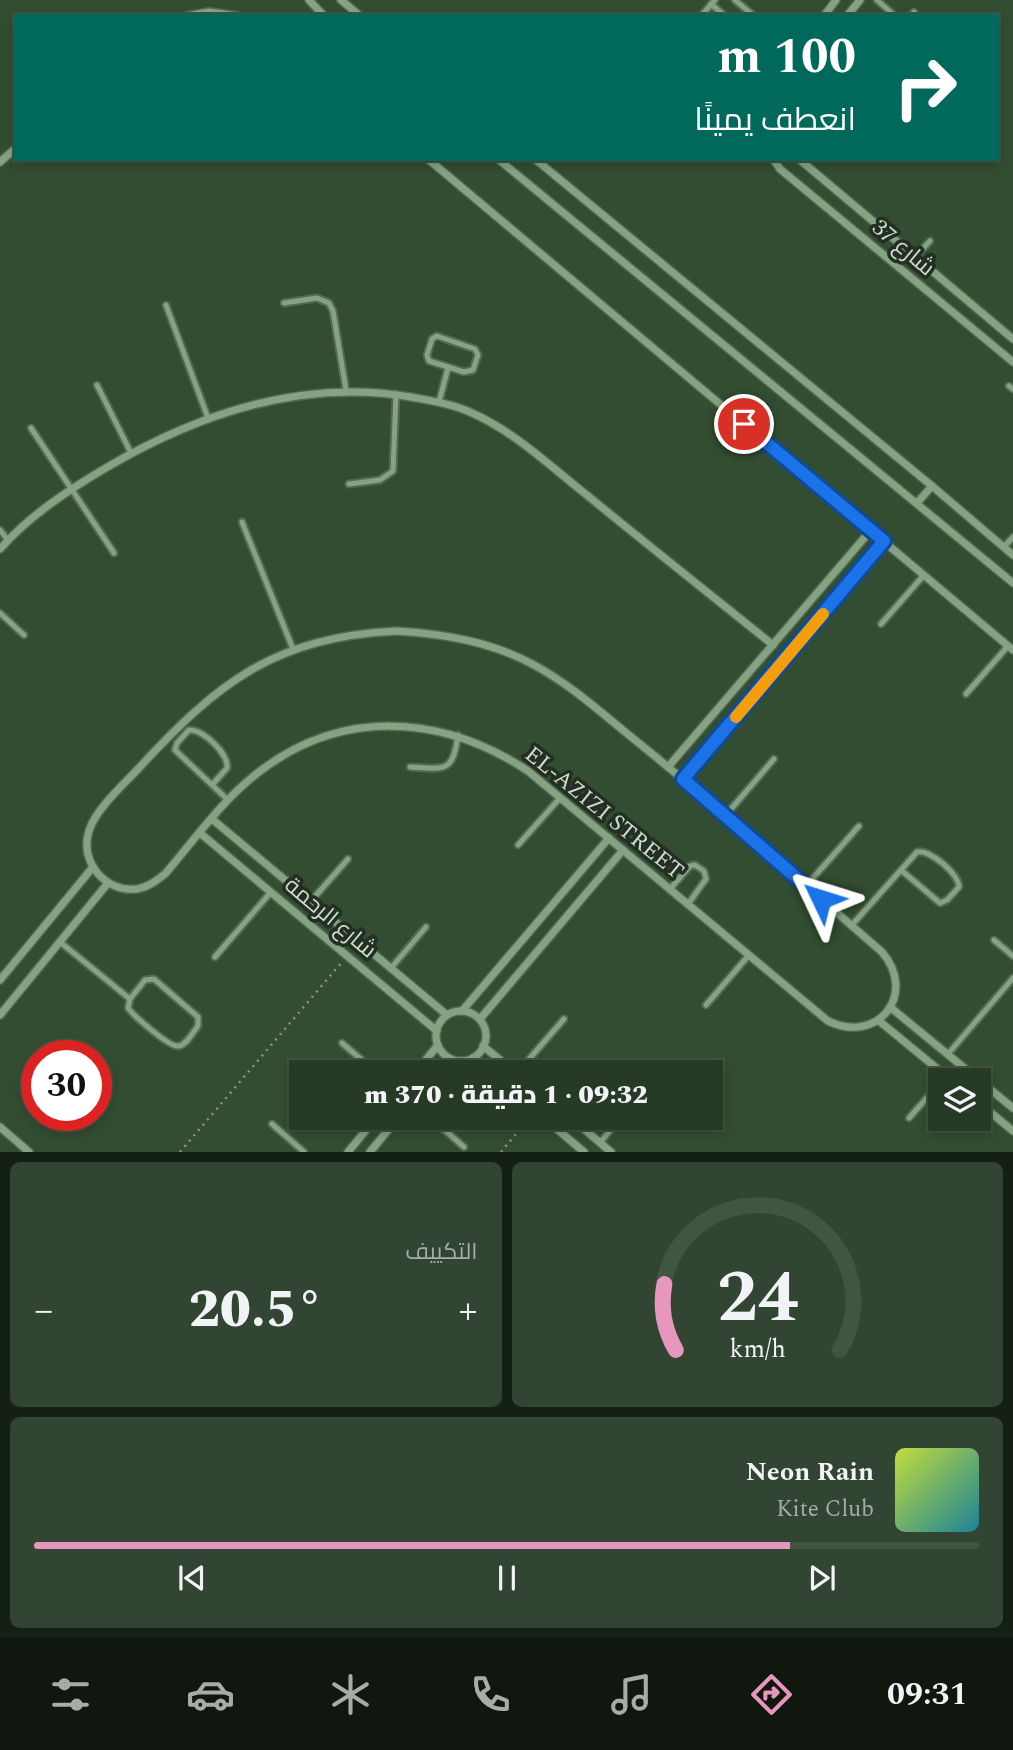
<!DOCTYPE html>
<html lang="ar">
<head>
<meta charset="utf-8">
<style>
	:root { --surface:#263a25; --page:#324532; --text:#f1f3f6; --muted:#a4ada7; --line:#425442; --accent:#e797bd }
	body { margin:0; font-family:Spectral,Cairo,serif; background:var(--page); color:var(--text); direction:rtl; height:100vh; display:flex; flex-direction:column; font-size:26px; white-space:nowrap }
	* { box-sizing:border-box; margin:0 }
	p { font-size:23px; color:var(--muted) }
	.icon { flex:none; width:38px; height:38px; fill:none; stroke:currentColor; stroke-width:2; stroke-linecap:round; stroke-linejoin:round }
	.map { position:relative; height:1152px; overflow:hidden; direction:ltr }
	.side { display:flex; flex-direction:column; gap:10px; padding:10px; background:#152014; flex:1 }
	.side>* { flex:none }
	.guide { position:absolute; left:14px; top:14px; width:985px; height:147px; border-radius:0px; box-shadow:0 4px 10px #0003,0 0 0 2px var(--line); direction:rtl; background:#00695c; color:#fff; overflow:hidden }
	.controls { position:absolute; left:928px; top:1068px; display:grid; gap:14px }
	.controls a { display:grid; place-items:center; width:63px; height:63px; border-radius:0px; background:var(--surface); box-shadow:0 4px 10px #0003,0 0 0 2px var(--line); font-size:35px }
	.speed { position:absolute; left:21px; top:1040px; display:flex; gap:14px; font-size:35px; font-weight:700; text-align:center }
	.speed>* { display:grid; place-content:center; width:91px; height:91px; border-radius:50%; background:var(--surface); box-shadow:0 4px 10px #0003,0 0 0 2px var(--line); line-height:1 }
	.speed .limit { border:10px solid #d22; background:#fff; color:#111 }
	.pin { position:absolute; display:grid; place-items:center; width:60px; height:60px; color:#fff; margin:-30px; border:4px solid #fff; border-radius:50%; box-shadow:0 2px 7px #0007 }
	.me { position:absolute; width:77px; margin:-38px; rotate:311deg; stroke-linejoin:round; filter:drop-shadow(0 0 5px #0008) }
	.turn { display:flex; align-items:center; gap:24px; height:147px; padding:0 28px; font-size:32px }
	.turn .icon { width:91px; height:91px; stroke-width:2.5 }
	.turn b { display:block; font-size:49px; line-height:60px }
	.big { font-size:52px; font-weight:800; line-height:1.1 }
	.side .widget { flex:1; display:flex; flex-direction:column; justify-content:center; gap:10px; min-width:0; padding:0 24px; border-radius:10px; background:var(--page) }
	.side .dial { align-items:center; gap:0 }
	.dial svg { height:182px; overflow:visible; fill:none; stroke:var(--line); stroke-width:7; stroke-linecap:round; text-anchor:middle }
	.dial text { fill:var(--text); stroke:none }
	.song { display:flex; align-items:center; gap:21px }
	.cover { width:84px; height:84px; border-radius:10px; background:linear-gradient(135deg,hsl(70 70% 55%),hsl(190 70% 35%)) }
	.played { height:7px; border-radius:4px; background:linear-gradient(90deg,var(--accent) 80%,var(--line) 80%) }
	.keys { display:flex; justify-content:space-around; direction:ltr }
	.heat { display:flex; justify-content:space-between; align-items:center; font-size:38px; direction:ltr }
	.side .tiles { flex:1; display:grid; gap:10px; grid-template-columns:1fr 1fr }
	.widget:last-child { grid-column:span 2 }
	.trip { position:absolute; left:289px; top:1060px; width:434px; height:70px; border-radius:0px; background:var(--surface); box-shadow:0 4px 10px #0003,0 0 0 2px var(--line); font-weight:800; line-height:70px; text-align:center; direction:rtl }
	.tabs { display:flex; height:112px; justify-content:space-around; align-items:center; background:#0f170f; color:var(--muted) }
	.tabs .icon { width:49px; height:49px }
	.tabs .on { color:var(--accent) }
	.tabs b { font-size:32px; color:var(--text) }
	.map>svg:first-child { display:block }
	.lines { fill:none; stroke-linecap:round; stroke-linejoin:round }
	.lane-casing { stroke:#526952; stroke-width:9 }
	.street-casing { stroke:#526952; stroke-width:10 }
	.path { stroke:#849983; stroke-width:2.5; stroke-dasharray:2 5; stroke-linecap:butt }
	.lane { stroke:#85a383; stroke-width:5 }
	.street { stroke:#85a383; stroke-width:7 }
	.route-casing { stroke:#114b97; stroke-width:18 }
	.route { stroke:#1a73e8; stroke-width:12 }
	.slow { stroke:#f59e0b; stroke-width:12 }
	.labels { text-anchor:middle; stroke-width:7; stroke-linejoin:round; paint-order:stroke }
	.street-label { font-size:23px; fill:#cdddcc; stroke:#232f22 }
</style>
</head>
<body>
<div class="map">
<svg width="1013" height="1152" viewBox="0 0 1013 1152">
	<rect width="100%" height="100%" fill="#324d31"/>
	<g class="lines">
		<defs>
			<g id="lane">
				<polyline points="735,0 754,16"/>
				<polyline points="877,0 895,16"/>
				<polyline points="711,4 725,16"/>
				<polyline points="701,16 715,0"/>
				<polyline points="911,16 914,12"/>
				<polyline points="915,257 930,241"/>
				<polyline points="284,303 317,298 329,303 333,311 346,390"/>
				<polyline points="166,305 208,418"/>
				<polygon points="437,336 475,349 478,355 473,370 464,372 429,361 427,355 432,339"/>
				<polyline points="97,385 131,453"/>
				<polyline points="1009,386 1013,389"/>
				<polyline points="439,402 448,368"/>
				<polyline points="31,428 114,553"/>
				<polyline points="349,484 380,480 393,471 396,394"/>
				<polyline points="242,522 293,649"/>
				<polyline points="0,530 8,540"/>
				<polyline points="1004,547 1013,537"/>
				<polyline points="0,613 24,635"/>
				<polyline points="881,624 924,575"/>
				<polyline points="966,694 1008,646"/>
				<path d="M410 767C445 769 453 773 458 735"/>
				<path d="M212 785 175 750 177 743 189 730C203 729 229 754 227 768L212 785 228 800"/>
				<polyline points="725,816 774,759"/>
				<polyline points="518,845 560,798"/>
				<polyline points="806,886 859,826"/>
				<polyline points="670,889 690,866 695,865 704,871 706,879 688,904"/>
				<polyline points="311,901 348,859"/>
				<path d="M851 926 917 852C930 849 959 874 959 887L947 900 940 903 901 870"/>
				<polyline points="994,940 1013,956"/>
				<polyline points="60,942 130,999"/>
				<polyline points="215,957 271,892"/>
				<polyline points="391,968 426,927"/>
				<path d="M154 979 198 1017V1026C193 1032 186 1046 178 1046 169 1047 134 1016 128 1008L130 999 145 980Z"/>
				<polyline points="706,1005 749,955"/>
				<polyline points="342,1043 377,1073"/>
				<polyline points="948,1054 1013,978"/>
				<polyline points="517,1073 564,1019"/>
				<polyline points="431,1118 464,1147"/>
				<polyline points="909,1118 940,1083"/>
				<polyline points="272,1124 304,1152"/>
				<polyline points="600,1143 620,1118"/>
			</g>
			<g id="street">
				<polyline points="309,0 324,16"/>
				<polyline points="341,0 360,16"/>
				<polyline points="187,16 209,12 238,16"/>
				<polyline points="824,16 836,0"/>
				<polyline points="847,16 860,0"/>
				<polyline points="428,159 1013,650"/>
				<polyline points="498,159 1013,583"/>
				<polyline points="535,159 932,486 1013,555"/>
				<polyline points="773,159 780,169 1013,362"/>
				<polyline points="799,159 1013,339"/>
				<polyline points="0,162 16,148"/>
				<polyline points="917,503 932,486"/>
				<path d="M0 549C29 516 67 491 104 469 197 414 302 378 411 397 432 401 453 404 472 413 515 432 551 467 588 496 649 546 711 595 773 645"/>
				<path d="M397 631C445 634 492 642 534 665 573 686 606 717 640 744 723 811 801 882 882 952 918 994 878 1045 828 1021L528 771C441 713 339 708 255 775 221 802 194 840 165 874 157 880 149 887 137 889 105 893 79 861 89 831 95 810 123 785 138 769 218 682 275 637 397 631Z"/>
				<polyline points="668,767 871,530"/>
				<polyline points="683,780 884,541"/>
				<polyline points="212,819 447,1015"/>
				<polyline points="200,833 437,1031"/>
				<polyline points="0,980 93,867"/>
				<polyline points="890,1007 1013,1108"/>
				<polyline points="462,1011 609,838"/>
				<circle cx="461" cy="1036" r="25"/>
				<polyline points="0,1015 108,883"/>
				<polyline points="480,1019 623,850"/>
				<polyline points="878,1020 951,1080"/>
				<polyline points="483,1046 516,1073"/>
				<polyline points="473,1058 491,1073"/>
				<polyline points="415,1073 438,1045"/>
				<polyline points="437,1073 449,1058"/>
				<polyline points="978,1102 1013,1131"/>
				<polyline points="544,1118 584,1152"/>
				<polyline points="571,1118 611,1152"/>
				<polyline points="0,1127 29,1152"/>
				<polyline points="348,1152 376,1118"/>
				<polyline points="370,1152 398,1118"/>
			</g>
		</defs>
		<use href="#lane" class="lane-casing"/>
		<use href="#street" class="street-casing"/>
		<g class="path">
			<polyline points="180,1152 342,962"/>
			<polyline points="501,1152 529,1118"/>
		</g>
		<use href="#lane" class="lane"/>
		<use href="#street" class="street"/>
	</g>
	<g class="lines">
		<defs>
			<polyline id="route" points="744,424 884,541 683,779 821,899"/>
		</defs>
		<use href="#route" class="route-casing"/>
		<use href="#route" class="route"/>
		<polyline class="slow" points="736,717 823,614"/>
	</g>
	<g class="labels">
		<g class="street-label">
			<text transform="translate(904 247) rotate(40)" y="8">شارع 37</text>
			<text transform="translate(605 812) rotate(39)" y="8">EL-AZIZI STREET</text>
			<text transform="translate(331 917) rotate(40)" y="8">شارع الرحمة</text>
		</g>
	</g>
</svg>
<div class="controls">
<a><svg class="icon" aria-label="layers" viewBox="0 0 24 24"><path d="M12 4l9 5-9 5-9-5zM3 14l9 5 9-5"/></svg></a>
</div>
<div class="speed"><div class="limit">30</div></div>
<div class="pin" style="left:744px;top:424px;background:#d93025"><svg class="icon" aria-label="arrive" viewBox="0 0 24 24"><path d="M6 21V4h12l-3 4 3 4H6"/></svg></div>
<svg class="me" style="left:821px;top:899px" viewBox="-20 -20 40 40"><path d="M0-17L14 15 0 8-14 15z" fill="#1a73e8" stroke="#fff" stroke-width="4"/></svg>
<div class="trip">09:32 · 1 دقيقة · 370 m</div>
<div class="guide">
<div class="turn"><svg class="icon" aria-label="right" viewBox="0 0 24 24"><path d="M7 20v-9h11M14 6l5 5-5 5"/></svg><div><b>100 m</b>انعطف يمينًا</div></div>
</div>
</div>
<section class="side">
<div class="tiles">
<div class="widget dial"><svg viewBox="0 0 100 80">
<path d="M14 69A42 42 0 1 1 86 69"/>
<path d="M14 69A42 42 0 0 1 9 40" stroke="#e797bd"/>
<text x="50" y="56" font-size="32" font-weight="700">24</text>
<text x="50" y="72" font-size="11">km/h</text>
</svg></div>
<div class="widget"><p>التكييف</p>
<div class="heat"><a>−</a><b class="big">20.5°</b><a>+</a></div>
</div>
<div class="widget">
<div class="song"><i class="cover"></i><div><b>Neon Rain</b><p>Kite Club</p></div></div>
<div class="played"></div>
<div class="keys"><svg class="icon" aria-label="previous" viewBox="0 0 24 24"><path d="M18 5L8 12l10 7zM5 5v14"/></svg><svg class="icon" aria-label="pause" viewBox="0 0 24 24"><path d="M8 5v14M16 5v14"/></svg><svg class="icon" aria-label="next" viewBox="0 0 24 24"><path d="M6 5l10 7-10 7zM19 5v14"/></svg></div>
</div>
</div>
</section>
<nav class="tabs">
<b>09:31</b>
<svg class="icon on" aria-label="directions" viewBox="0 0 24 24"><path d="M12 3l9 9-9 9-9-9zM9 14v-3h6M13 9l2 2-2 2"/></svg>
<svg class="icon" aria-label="music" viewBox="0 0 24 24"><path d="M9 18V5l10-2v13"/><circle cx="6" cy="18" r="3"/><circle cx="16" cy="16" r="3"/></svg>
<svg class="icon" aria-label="phone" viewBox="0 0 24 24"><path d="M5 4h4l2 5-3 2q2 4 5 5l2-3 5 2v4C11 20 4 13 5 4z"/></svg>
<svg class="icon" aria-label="climate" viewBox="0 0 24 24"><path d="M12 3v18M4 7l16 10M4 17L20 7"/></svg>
<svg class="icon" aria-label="car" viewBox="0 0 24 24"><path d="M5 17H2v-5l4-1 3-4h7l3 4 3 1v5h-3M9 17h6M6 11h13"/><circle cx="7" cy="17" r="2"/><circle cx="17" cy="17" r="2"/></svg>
<svg class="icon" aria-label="filters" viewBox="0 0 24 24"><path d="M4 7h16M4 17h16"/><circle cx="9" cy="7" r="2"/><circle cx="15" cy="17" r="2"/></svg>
</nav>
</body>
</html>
